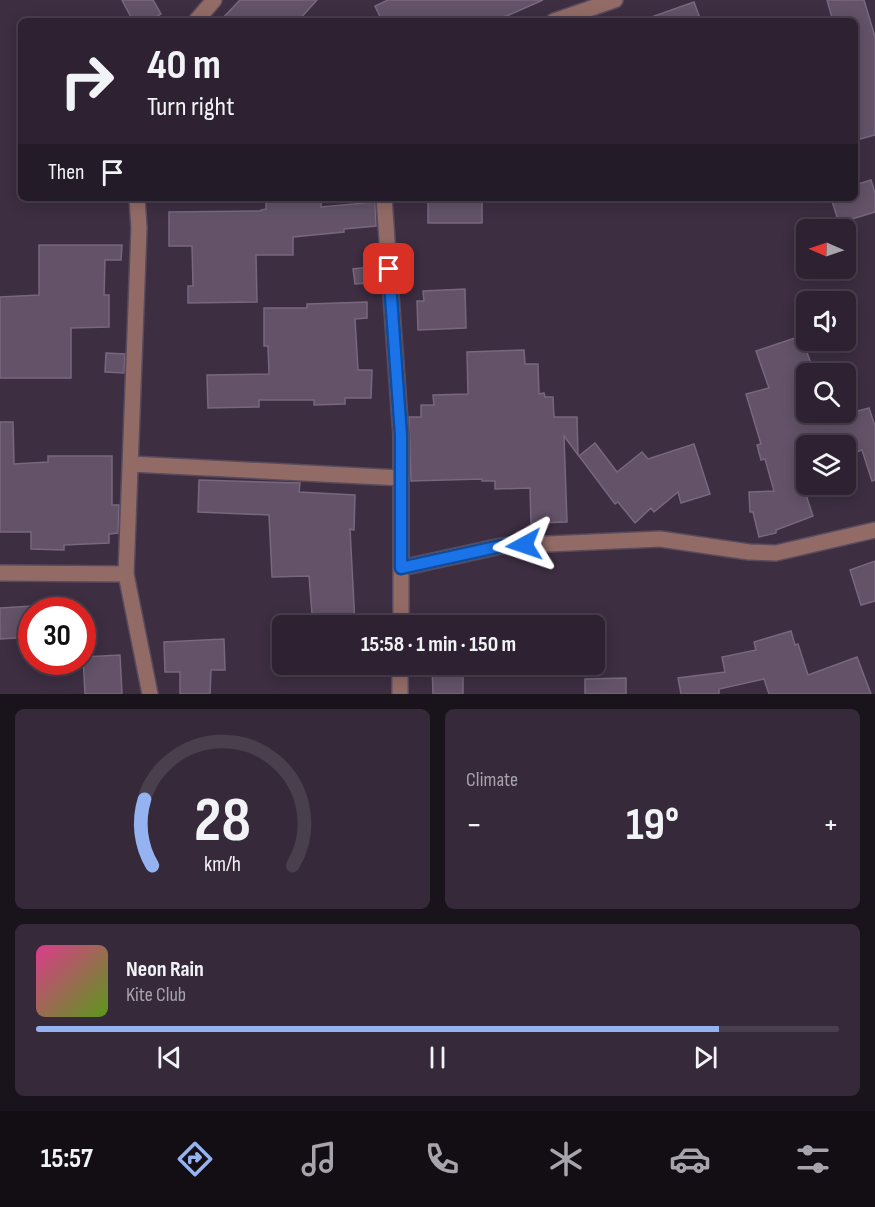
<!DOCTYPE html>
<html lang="en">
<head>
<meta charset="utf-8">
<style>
	:root { --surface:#2e2232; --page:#362a3a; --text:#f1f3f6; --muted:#a7a4ac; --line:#493f4d; --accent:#95b2f1 }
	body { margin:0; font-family:"Sofia Sans Condensed",sans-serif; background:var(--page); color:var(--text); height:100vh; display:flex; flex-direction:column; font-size:22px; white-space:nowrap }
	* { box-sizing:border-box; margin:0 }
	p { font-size:20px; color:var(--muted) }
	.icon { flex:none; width:33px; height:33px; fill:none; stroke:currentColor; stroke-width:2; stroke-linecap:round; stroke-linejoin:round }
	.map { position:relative; height:694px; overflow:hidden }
	.drawer { display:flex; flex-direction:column; gap:15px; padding:15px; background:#19131c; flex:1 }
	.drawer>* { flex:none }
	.guide { position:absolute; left:18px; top:18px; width:840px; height:183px; border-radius:9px; box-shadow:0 3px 15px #0003,0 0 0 2px var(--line); background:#2e2232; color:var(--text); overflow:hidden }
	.needle { width:39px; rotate:272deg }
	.fabs { position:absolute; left:796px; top:219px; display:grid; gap:12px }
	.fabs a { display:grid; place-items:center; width:60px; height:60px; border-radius:9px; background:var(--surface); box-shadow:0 3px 15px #0003,0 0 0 2px var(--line); font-size:30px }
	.speed { position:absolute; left:18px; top:597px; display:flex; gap:12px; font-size:30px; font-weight:700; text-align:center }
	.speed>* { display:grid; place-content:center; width:78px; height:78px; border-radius:50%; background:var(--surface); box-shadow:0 3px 15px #0003,0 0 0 2px var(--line); line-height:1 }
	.speed .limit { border:9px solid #d22; background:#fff; color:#111 }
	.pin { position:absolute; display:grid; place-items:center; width:51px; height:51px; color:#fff; margin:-26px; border-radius:12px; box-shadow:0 3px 9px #0006 }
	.me { position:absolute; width:66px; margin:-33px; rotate:265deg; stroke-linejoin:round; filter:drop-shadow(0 0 4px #0008) }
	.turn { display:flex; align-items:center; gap:21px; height:126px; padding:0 30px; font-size:27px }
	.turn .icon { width:78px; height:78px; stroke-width:2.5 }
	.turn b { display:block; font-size:42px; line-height:51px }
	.then { display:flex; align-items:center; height:57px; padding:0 30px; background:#0003; gap:12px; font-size:22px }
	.big { font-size:45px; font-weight:700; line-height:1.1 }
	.drawer .card { flex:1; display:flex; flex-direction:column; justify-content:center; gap:9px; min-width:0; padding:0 21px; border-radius:9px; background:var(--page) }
	.drawer .dial { align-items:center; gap:0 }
	.dial svg { height:156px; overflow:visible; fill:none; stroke:var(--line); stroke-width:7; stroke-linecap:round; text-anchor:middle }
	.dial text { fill:var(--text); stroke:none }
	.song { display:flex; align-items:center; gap:18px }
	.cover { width:72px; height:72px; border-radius:9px; background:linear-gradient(135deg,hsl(330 70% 55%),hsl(90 70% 35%)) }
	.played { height:6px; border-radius:3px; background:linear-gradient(90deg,var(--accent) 85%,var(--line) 85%) }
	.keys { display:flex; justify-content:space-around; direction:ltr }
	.heat { display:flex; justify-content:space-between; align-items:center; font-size:33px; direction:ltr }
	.drawer .tiles { flex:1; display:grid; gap:15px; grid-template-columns:1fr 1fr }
	.card:last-child { grid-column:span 2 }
	.trip { position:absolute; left:272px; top:615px; width:333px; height:60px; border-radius:9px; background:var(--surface); box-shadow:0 3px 15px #0003,0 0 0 2px var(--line); font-weight:700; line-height:60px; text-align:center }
	.tabs { display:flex; height:96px; justify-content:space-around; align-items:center; background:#120e14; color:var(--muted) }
	.tabs .icon { width:42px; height:42px }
	.tabs .active { color:var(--accent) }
	.tabs b { font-size:27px; color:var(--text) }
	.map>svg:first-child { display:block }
	.building { fill:#635268; stroke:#78677e; stroke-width:1.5 }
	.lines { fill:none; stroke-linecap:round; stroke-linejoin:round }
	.minor-casing { stroke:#594b5e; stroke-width:18 }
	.minor { stroke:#926b66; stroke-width:15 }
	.route-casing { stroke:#114b97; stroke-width:15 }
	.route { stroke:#1a73e8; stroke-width:10 }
</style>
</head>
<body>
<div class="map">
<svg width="875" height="694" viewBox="0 0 875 694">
	<rect width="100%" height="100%" fill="#3d2e42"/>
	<g class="building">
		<polygon points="122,0 153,0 161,14 149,21 133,21"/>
		<polygon points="240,0 317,0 298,21 220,21"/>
		<polygon points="388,0 543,0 495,21 382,21 375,6"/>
		<polygon points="827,0 864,0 875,37 875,135 860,139 855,123 855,21 833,21"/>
		<polygon points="694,2 701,21 647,21 646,19"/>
		<polygon points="871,180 875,193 875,212 839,223 831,198 855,198 855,185"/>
		<polygon points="266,198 321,198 321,207 375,202 376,226 344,229 344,232 293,237 293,255 256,255 257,302 188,303 188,286 193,286 192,246 169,246 169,212 261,211 261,210 266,209"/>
		<rect x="428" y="198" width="54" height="25"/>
		<polygon points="39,245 122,245 121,260 105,260 104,295 109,295 109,327 71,328 71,378 0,378 0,297 39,295"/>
		<polygon points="369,267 370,283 355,284 353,269"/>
		<polygon points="465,289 466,328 418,330 417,301 424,301 423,291"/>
		<polygon points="367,302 367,318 355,319 358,370 372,370 371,398 345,398 345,404 314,405 314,400 259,400 259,407 208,408 207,375 269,374 268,346 264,346 264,308 307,308 307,304"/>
		<polygon points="801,336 813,369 807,371 807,412 854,412 869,408 875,426 875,480 872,481 862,450 848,455 846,446 807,446 807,465 797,468 813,516 776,530 776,533 759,537 753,512 750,512 749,492 774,491 765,459 761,460 757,445 761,444 746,394 769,388 756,351"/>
		<polygon points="524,350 525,364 538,364 539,394 544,393 545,397 553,397 554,417 577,417 578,455 564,436 567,522 531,523 530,488 495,489 495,481 482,481 482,479 411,481 409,417 421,417 421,405 434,405 433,395 468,394 467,352"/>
		<polygon points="106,353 125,354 124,373 105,372"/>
		<polygon points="0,422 13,422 14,464 48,462 48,456 112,456 112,505 119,505 118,533 109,534 109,543 64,545 64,550 31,549 31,532 0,532"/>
		<polygon points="595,443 617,472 642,452 648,459 694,444 710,494 681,503 678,492 654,512 651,508 635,523 618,502 615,504 579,456"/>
		<polygon points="199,480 300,483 299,492 355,495 354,530 350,529 355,624 313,626 309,576 272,577 269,515 198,512"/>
		<polygon points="875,561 875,601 861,605 850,570"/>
		<polygon points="32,606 32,637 0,639 0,608"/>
		<polygon points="791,631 795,645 798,644 808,675 857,657 871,694 769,694 764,679 719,689 719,694 681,694 678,678 725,672 722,657 756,650 754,642"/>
		<polygon points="224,639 225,670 211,670 210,694 180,694 180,672 165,672 164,642"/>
		<polygon points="120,655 122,694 85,694 83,657"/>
		<polygon points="432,664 463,664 463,694 433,694"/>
		<polygon points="626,678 626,694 585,694 585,679"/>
	</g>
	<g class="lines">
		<defs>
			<g id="minor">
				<polyline points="196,21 214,0"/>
				<polyline points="554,21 615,0"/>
				<polyline points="137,198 139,228 126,574 150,694"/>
				<polyline points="384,198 401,435 401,626"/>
				<polyline points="131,464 401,478"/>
				<polyline points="401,568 501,546 660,539 749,552 776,553 875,530"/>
				<polyline points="0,573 126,574"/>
				<polyline points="400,694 400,664"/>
			</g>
		</defs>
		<use href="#minor" class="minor-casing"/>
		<use href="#minor" class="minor"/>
	</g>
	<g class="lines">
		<defs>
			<polyline id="route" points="389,269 401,435 401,568 501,546 524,545"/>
		</defs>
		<use href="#route" class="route-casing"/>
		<use href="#route" class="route"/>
	</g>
</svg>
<div class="fabs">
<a><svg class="needle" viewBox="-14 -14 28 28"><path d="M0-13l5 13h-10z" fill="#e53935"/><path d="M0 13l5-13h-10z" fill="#a7a4ac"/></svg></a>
<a><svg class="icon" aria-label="sound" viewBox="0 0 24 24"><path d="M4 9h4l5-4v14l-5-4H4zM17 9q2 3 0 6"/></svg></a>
<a><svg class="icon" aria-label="search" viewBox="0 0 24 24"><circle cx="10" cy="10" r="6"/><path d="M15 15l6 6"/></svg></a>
<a><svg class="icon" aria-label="layers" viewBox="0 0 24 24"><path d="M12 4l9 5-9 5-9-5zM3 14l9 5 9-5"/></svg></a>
</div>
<div class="speed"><div class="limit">30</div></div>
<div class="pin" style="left:389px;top:269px;background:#d93025"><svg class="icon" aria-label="arrive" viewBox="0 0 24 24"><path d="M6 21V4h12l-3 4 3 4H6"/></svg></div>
<svg class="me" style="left:524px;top:545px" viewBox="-20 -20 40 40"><path d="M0-17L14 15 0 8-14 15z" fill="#1a73e8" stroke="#fff" stroke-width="4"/></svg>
<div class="trip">15:58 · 1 min · 150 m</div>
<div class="guide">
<div class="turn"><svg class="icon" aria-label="right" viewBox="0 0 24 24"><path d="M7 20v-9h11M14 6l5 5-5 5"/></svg><div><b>40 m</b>Turn right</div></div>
<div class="then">Then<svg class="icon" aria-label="arrive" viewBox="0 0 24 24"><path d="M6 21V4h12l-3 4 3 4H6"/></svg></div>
</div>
</div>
<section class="drawer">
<div class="tiles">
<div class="card dial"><svg viewBox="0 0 100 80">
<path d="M14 69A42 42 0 1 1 86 69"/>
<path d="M14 69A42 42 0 0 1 10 35" stroke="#95b2f1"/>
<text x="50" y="56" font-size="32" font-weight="700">28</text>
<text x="50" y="72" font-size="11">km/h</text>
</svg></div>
<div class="card"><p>Climate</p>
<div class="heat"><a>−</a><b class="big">19°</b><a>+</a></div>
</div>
<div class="card">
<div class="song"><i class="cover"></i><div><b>Neon Rain</b><p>Kite Club</p></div></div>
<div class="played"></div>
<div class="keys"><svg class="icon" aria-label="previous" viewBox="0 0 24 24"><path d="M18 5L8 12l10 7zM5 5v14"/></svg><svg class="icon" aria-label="pause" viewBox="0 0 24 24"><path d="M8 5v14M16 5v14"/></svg><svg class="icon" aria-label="next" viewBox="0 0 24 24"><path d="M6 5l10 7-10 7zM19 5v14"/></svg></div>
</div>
</div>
</section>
<nav class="tabs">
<b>15:57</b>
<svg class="icon active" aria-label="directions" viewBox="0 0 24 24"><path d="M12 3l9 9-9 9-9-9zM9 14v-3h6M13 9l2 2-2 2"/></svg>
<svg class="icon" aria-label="music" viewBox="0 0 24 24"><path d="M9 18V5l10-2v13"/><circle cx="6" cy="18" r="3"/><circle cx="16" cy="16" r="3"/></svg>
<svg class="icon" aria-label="phone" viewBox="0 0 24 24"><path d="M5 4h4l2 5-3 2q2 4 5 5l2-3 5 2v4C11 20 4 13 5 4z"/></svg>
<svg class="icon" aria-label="climate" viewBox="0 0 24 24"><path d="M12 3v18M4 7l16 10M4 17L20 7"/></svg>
<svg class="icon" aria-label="car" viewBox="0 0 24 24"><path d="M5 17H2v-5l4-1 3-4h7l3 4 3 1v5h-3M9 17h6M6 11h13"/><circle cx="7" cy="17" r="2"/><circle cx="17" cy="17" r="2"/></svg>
<svg class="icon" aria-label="filters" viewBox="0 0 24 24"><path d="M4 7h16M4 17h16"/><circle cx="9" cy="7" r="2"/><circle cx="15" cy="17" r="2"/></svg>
</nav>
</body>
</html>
